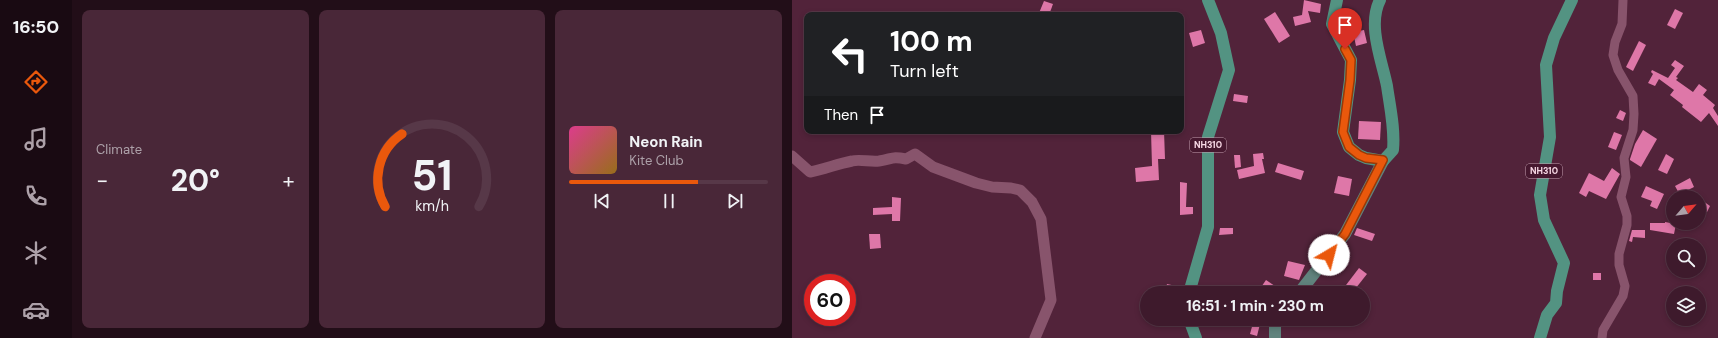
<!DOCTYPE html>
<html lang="en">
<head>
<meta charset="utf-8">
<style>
	:root { --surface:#3e1a2c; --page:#492738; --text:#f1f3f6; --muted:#ada1a9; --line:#573848; --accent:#ea580c }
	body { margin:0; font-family:"DM Sans",sans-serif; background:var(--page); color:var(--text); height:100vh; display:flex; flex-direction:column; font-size:15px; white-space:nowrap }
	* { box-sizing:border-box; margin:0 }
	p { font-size:13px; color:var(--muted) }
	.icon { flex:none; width:22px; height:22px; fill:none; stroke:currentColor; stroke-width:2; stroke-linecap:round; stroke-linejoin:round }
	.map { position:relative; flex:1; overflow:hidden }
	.panel { display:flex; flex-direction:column; gap:10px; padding:10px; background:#220e18; width:720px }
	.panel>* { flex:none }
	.top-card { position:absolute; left:12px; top:12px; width:380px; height:122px; border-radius:8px; box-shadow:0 2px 6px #0003,0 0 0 1px var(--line); background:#202124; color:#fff; overflow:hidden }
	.needle { width:26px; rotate:62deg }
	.tools { position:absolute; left:874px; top:190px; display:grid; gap:8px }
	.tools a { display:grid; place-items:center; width:40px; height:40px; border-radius:50%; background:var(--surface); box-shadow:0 2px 6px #0003,0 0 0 1px var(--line); font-size:20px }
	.speed { position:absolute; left:12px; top:274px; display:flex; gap:8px; font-size:20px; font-weight:700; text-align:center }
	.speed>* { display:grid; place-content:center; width:52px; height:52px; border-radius:50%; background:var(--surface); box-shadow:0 2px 6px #0003,0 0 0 1px var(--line); line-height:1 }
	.speed .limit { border:6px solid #d22; background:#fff; color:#111 }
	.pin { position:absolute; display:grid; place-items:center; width:34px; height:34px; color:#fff; margin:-41px -17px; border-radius:50% 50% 50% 0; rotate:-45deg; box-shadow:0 0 4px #0007 }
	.pin .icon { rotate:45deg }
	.me { position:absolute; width:44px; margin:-22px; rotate:37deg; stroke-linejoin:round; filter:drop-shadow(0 0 3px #0008) }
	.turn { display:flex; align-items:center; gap:14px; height:84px; padding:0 20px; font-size:18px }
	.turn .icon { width:52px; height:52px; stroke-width:2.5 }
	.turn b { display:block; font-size:28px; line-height:34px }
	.then { display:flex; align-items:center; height:38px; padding:0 20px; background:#0003; gap:8px; font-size:15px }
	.big { font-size:30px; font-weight:700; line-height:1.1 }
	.panel .card { flex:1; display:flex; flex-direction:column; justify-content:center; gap:6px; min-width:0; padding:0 14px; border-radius:8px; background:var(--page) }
	.panel .dial { align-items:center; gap:0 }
	.dial svg { height:104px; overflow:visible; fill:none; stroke:var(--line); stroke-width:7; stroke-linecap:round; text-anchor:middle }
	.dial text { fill:var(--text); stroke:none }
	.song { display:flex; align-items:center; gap:12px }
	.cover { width:48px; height:48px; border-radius:6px; background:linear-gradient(135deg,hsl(330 70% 55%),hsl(40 70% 35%)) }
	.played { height:4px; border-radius:2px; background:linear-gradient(90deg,var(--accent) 65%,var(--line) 65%) }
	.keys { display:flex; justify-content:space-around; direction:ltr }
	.heat { display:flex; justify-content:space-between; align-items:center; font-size:22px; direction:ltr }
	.panel .tiles { flex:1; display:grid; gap:10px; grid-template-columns:repeat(3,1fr) }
	.trip { position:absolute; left:348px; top:286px; width:230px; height:40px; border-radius:20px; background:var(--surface); box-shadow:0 2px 6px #0003,0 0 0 1px var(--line); font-weight:700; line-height:40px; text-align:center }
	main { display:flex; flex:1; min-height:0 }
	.menu { display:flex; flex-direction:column; width:72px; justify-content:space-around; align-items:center; background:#190a12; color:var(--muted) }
	.menu .icon { width:28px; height:28px }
	.menu .selected { color:var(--accent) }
	.menu b { font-size:18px; color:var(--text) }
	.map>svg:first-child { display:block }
	.building { fill:#de77a8 }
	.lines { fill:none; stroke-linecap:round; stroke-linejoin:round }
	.minor { stroke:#88546c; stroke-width:9 }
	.tertiary { stroke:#88546c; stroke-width:11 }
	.primary { stroke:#60837d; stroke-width:12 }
	.trunk { stroke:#539382; stroke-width:12 }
	.route-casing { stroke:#983908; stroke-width:10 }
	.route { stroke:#ea580c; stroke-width:7 }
	.labels { text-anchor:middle; stroke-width:4; stroke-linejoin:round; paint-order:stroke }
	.shield { fill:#46182f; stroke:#c39faf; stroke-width:1 }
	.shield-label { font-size:9px; font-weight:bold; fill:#f8d9e6 }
</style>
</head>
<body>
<main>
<nav class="menu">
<b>16:50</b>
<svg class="icon selected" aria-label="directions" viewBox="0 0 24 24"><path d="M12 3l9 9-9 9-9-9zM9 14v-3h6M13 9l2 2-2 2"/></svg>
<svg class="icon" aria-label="music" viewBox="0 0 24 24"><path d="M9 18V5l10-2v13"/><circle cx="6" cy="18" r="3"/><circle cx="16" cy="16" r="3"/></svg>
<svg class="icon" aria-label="phone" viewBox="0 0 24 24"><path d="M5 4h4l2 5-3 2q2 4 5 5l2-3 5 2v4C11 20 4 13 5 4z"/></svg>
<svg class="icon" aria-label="climate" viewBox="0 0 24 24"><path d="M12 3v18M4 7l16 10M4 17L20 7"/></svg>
<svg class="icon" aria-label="car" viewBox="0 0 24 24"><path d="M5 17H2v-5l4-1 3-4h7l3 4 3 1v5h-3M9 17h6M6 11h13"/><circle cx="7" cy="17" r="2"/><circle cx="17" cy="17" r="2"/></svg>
</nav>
<section class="panel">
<div class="tiles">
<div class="card"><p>Climate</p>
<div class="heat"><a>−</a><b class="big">20°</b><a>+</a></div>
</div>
<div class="card dial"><svg viewBox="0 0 100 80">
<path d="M14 69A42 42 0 1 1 86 69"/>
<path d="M14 69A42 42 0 0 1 27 13" stroke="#ea580c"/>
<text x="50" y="56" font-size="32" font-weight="700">51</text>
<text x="50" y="72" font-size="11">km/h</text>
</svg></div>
<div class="card">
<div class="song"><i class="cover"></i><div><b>Neon Rain</b><p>Kite Club</p></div></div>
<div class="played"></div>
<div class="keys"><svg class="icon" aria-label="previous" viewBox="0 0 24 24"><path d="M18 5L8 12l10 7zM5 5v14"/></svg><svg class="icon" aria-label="pause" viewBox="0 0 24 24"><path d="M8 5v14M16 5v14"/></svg><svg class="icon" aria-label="next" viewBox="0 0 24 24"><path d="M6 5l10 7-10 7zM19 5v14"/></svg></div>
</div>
</div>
</section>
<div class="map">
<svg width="926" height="338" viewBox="0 0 926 338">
	<rect width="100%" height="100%" fill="#52233a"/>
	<g class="building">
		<polygon points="512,0 529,4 528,13 516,11 519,22 503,26 501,17 510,15"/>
		<polygon points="252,1 261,4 257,15 247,13"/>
		<polygon points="883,9 891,13 883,29 875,25"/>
		<polygon points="483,12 498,36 487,43 472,19"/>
		<polygon points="409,30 413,43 401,47 397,33"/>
		<polygon points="572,30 575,43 564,46 561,32"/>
		<polygon points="847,41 854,45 841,71 834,67"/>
		<polygon points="883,60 892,66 884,77 886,78 884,80 901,92 907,84 915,90 911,95 923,105 921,108 926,116 926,126 917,113 909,122 890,107 891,105 878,95 882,90 867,79 863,86 856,83 861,74 859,72 860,70 876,78 883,68 879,65"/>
		<polygon points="442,94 456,96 455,103 441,101"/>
		<polygon points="828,110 834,113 831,121 824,118"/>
		<polygon points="567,121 589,122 588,140 566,139"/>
		<polygon points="851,130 865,139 849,167 838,160 838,159 843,144"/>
		<polygon points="359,131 372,131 373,159 366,159 367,180 344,182 343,168 360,166"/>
		<polygon points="822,132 830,135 824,150 816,147"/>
		<polygon points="471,153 472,159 470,159 473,173 447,179 445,170 462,166 461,154"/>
		<polygon points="874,154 882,159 875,174 866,170"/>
		<polygon points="442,155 448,155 449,167 443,168"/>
		<polygon points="486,163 512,171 509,180 483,172"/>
		<polygon points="820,168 828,174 814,199 797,191 794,197 787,193 797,173 812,181"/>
		<polygon points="546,176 560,179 557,196 542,193"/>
		<polygon points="898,178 902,187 892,192 894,194 889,197 883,186"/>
		<polygon points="388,182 395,183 394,207 401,207 401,214 388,215"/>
		<polygon points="854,186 872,194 865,209 858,206 860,201 849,197"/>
		<polygon points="100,197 109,198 108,221 100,221 100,214 81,215 81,208 100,207"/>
		<polygon points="911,201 918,206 915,212 907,207"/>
		<polygon points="873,222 884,224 882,234 858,230 858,223 873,223"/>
		<polygon points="428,228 441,228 441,234 427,235"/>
		<polygon points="565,228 583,234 580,241 562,235"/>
		<polygon points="840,230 853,230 853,238 841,237 840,242 837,241"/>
		<polygon points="77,234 88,234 89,248 78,249"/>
		<polygon points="496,261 513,265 507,280 492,276"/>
		<polygon points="567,268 575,274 560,293 556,293 551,289"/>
		<rect x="801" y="273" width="8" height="7"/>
		<polygon points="474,280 483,286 478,293 465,293"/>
		<polygon points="375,284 384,286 382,293 373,293"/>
		<polygon points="412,286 424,287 423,293 412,293"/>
		<polygon points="461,323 468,324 465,336 458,334"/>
	</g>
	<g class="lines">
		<polyline class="minor" points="810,338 811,330 831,296 833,286 827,265 827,254 835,225 835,216 829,197 834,177 832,158 841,130 842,114 841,96 826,70 821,55 823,42 830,24 831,0"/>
		<path class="tertiary" d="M0 156 18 172C33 169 45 164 60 161 67 159 78 162 87 161 101 159 99 156 114 159L123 154 141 167 184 183 200 187 219 188 228 190 240 202 249 219 259 300 243 338"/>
		<g class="primary">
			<polyline points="507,293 553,234 591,161"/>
			<polyline points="483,338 483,323 487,319"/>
		</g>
		<g class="trunk">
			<path d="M545 0 540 24 559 60 558 80 551 132 557 147 567 155 574 158 591 161 601 150C603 129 598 107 595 86 590 61 575 25 588 0"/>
			<polyline points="397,293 416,227 416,137 437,70 429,33 416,0"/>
			<polyline points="397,319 404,338"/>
			<polyline points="748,338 755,315 764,303 765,291 772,263 752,220 748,195 758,137 754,65 762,38 780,0"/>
		</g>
	</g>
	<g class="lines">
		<defs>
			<polyline id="route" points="537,255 553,234 591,160 574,158 567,155 557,147 551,132 558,80 559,60 553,49"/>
		</defs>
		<use href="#route" class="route-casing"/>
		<use href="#route" class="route"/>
	</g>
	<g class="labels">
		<g class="shield">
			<rect x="398" y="138" width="36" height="14" rx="3"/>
			<rect x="734" y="164" width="36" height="14" rx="3"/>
		</g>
		<g class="shield-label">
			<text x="416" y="148">NH310</text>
			<text x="752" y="174">NH310</text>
		</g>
	</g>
</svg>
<div class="tools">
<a><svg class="needle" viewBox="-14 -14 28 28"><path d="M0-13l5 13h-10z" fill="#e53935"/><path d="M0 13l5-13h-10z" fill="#ada1a9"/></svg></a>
<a><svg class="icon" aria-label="search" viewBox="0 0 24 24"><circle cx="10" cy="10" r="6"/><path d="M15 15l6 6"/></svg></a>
<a><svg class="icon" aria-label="layers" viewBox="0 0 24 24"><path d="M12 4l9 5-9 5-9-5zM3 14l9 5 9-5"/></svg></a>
</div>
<div class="speed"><div class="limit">60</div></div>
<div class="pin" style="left:553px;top:49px;background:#d93025"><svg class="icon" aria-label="arrive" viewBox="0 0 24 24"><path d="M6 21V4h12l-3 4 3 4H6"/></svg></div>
<svg class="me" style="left:537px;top:255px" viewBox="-20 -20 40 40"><circle r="19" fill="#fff"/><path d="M0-13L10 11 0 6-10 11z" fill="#ea580c"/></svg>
<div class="trip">16:51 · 1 min · 230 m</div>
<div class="top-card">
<div class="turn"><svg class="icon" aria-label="left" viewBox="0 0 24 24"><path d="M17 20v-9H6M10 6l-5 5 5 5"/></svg><div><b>100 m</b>Turn left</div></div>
<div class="then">Then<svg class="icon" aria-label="arrive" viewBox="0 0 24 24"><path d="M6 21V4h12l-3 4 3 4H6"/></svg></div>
</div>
</div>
</main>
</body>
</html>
